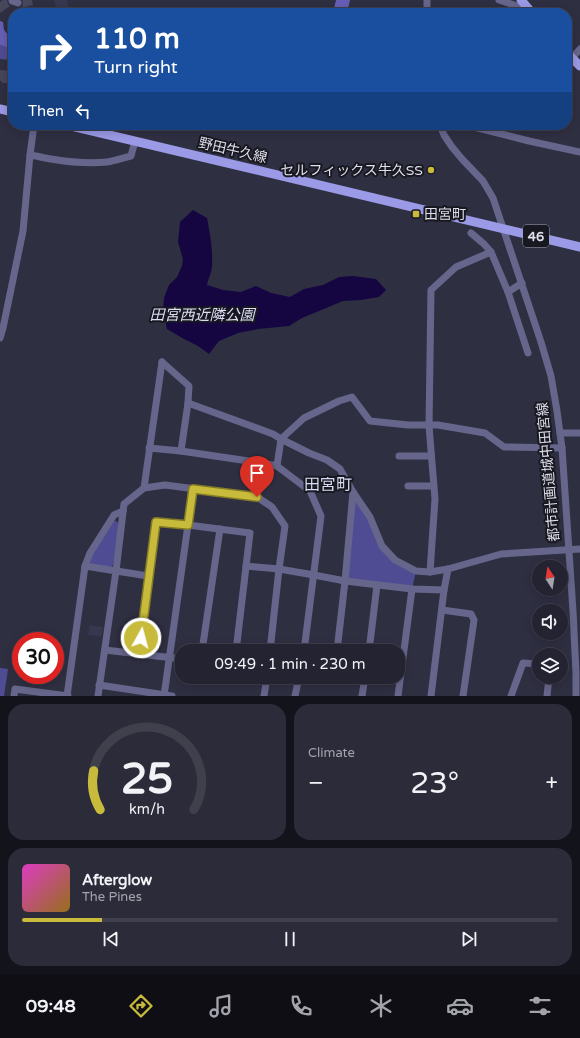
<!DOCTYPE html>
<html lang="en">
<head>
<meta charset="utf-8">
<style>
	:root { --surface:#232332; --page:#2b2b3a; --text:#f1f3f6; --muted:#a3a4ac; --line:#40404d; --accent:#c8bb3b }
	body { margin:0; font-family:"Varela Round","Noto Sans JP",sans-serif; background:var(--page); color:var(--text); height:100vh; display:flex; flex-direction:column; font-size:15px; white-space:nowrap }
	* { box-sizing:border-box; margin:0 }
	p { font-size:13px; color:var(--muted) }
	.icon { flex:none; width:22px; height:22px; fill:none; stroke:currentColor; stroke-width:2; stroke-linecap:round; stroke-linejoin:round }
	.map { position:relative; height:696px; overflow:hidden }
	.drawer { display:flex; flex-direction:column; gap:8px; padding:8px; background:#13131c; flex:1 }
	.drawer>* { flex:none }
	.hud { position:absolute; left:8px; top:8px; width:564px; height:122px; border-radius:16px; box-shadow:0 2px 10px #0003,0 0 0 1px var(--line); background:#1a4fa0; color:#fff; overflow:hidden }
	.needle { width:26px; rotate:348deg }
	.buttons { position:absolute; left:532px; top:560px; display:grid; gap:8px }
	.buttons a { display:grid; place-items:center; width:36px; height:36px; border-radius:50%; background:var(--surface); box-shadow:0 2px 10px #0003,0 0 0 1px var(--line); font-size:20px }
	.speed { position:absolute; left:12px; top:632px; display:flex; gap:8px; font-size:20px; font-weight:700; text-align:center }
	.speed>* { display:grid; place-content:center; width:52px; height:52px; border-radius:50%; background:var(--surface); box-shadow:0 2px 10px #0003,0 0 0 1px var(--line); line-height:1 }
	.speed .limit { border:6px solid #d22; background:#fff; color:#111 }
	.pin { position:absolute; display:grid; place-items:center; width:34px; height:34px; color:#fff; margin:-41px -17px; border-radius:50% 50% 50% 0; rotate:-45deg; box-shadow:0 0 4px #0007 }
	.pin .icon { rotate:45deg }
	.me { position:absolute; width:44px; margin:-22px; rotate:7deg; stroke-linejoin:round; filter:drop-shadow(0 0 3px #0008) }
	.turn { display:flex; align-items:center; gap:14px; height:84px; padding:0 20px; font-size:18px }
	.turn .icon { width:52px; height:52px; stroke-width:2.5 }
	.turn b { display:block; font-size:28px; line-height:34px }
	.then { display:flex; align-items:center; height:38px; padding:0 20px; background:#0003; gap:8px; font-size:15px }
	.big { font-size:30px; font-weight:600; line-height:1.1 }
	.drawer .widget { flex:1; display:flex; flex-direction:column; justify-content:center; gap:6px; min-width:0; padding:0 14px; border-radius:16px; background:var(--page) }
	.drawer .dial { align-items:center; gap:0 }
	.dial svg { height:104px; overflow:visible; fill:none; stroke:var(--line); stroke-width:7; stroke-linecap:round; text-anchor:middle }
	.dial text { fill:var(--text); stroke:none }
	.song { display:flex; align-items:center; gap:12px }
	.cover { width:48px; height:48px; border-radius:6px; background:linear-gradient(135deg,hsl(310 70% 55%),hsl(40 70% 35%)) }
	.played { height:4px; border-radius:2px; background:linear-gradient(90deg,var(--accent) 15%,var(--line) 15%) }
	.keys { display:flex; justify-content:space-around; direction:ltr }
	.heat { display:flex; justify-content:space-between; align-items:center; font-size:22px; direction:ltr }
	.drawer .tiles { flex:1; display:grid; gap:8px; grid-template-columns:1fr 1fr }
	.widget:last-child { grid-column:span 2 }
	.trip { position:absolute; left:175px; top:644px; width:230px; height:40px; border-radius:16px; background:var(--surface); box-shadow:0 2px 10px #0003,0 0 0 1px var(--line); font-weight:600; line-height:40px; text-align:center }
	.tab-bar { display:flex; height:64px; justify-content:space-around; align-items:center; background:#0e0e14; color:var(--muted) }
	.tab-bar .icon { width:28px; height:28px }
	.tab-bar .current { color:var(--accent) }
	.tab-bar b { font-size:18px; color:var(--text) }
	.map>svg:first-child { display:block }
	.built { fill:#373750 }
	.green { fill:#504c93 }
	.forest { fill:#645fb4 }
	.water { fill:#150642 }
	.building { fill:#46475b }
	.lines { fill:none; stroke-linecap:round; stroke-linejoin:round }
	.minor { stroke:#66668c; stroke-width:7 }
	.major { stroke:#9a9ae6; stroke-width:9 }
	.route-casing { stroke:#827a26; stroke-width:10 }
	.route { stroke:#c8bb3b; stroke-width:7 }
	.poi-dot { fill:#c8bb3b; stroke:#181821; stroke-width:1.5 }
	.labels { text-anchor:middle; stroke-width:4; stroke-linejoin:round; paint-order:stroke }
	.shield { fill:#181821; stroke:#a3a3af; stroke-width:1 }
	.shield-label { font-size:13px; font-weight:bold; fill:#dfdfec }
	.street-label { font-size:14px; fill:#dfdfec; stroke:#181821 }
	.poi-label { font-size:14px; fill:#dfdfec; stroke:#181821; text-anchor:end }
	.water-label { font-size:15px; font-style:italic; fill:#dddef6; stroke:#181821 }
	.quarter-label { font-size:16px; fill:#d9daf3; stroke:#181821 }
</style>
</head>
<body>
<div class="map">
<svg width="580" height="696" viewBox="0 0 580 696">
	<rect width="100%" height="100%" fill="#2f2f42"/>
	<g class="built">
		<polygon points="54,0 67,0 70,13 57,13"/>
		<polygon points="90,625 103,627 101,636 88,635"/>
	</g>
	<g class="green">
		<polygon points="0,45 8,48 13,48 10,60 0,59"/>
		<polygon points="353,492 382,546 395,560 416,571 412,589 345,581"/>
		<polygon points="114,521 116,521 118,523 119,527 113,565 110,568 91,566 90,561 90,558"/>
		<polygon points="0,668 8,669 4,696 0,696"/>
	</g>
	<g class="forest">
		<polygon points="336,0 350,0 347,13 333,13"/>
		<polygon points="0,21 3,22 4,30 13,41 13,44 8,48 0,45"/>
	</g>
	<path class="water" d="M193 210 207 218C210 234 213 250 212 266 212 272 208 279 207 285L223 290 241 292 256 286 271 293 290 297 304 289 323 285 339 277 353 276 376 279 386 290 379 297 361 300 343 301 302 318 289 326 258 329 238 333 219 341 209 354 198 346 184 339 167 329 163 311 164 298 169 285 177 277 182 266 183 259 178 242 180 222Z"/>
	<g class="building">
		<polygon points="3,0 7,0 8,4 10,6 0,13 0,2"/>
		<polygon points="22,0 32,0 33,5 22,8 23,2"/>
		<polygon points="0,70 11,71 10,82 7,82 7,83 2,83 2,81 0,81"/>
	</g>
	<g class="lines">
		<g class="minor">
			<polyline points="12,0 12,1 18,3"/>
			<polyline points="427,0 427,13"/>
			<polyline points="499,0 520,7 524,4"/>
			<polyline points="572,58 580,49"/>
			<polyline points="440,125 444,135 452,147 462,159 483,181 493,198 541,342 551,376 557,411 562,448 573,611 576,673 576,696"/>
			<polyline points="466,125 529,141 580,152"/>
			<path d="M30 155C37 156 44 158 51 159 69 162 89 164 107 162 115 161 123 158 131 156L135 141"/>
			<polyline points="471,233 484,244 491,252 508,292 528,353"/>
			<polyline points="508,292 522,283"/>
			<polyline points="0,338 3,328 23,231 30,155 34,125"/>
			<polyline points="162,362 189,386 188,403 181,451"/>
			<polyline points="188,403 273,434 281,439 309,453 327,460 340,469 353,492 370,517 382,546 395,560 416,571 430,572 448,569 501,554 580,549"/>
			<polyline points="560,433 580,433"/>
			<polyline points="149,448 181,451 262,463"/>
			<polyline points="399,456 431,456"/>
			<polyline points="277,466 310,491 321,516 304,651"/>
			<polyline points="408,486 433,486"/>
			<polyline points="144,488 162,362"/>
			<polyline points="257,497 262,463 277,466 281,439 304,418 339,401 352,397 370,421 408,425 438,425 485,433 504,447 562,448"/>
			<polyline points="85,566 90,553 114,515 123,511"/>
			<polyline points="246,566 279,569 314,575 345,581 412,589 444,590 431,696"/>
			<polyline points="430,572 435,499 429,426 431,290 456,267 491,252"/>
			<polyline points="444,590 448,569"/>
			<polyline points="442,610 471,614 474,620 463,696"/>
			<polyline points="271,646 306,651"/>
			<polyline points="105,650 182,659"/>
			<polyline points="202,651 220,529"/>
			<polyline points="337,651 345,581 353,492"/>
			<polyline points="369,651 377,585"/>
			<polyline points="139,653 156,522 188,525 250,533 236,651"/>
			<polyline points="99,685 172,696"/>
			<polyline points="14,696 15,689 68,696"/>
			<polyline points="67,696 85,566 148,576"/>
			<polyline points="98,696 116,571 124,504 144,488 165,485 257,497 272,507 285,526 279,569 270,651"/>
			<polyline points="164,696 193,489"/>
			<polyline points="264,696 267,677"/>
			<polyline points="295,696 299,677"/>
			<polyline points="362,696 365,677"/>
			<polyline points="398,696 412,589"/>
			<polyline points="511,696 523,663 539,664"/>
			<polyline points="547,696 549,677"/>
		</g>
		<g class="major">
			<polyline points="521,0 532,13"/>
			<polyline points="567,53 580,66"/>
			<polyline points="0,109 13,112"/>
			<polyline points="67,125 580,247"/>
		</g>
	</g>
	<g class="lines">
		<defs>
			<polyline id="route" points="141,638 156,522 188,525 193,489 257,497"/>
		</defs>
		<use href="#route" class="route-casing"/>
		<use href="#route" class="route"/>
	</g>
	<g class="poi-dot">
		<circle cx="431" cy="170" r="4"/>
		<rect x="412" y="210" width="8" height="8" rx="2"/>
	</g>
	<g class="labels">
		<rect class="shield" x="523" y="225" width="26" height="22" rx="3"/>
		<g class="shield-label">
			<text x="536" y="241">46</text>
		</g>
		<g class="street-label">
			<text transform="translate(233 150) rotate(13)" y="5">野田牛久線</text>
			<text transform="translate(548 472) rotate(-95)" y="5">都市計画道城中田宮線</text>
		</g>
		<g class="poi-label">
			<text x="423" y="175">セルフィックス牛久SS</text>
			<text x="424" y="219" text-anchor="start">田宮町</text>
		</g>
		<g class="water-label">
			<text x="202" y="320">田宮西近隣公園</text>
		</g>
		<g class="quarter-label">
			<text x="328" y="490">田宮町</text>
		</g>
	</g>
</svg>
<div class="buttons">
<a><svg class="needle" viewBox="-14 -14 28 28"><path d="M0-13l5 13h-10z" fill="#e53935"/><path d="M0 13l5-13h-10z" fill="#a3a4ac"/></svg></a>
<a><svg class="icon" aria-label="sound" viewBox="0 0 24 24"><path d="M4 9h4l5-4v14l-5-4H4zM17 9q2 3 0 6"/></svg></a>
<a><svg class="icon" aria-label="layers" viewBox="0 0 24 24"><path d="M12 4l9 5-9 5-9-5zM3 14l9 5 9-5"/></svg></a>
</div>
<div class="speed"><div class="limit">30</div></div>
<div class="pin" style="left:257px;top:497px;background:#d93025"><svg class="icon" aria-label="arrive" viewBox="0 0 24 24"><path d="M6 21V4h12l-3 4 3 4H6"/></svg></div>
<svg class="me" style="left:141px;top:638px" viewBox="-20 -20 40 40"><circle r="17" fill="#c8bb3b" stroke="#fff" stroke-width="3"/><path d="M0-11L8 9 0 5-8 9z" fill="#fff"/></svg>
<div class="trip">09:49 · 1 min · 230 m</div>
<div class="hud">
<div class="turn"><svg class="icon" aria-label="right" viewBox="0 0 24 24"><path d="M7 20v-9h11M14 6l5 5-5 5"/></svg><div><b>110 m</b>Turn right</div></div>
<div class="then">Then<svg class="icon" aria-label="left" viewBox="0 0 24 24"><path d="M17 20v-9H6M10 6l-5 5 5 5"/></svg></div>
</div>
</div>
<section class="drawer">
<div class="tiles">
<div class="widget dial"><svg viewBox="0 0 100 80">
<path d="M14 69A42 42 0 1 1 86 69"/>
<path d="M14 69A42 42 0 0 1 9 39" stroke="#c8bb3b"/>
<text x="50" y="56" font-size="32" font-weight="700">25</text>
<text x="50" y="72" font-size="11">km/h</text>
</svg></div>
<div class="widget"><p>Climate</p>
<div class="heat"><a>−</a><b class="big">23°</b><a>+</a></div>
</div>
<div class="widget">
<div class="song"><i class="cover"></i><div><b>Afterglow</b><p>The Pines</p></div></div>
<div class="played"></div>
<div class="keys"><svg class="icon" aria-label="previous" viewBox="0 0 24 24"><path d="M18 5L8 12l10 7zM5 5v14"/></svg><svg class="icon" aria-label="pause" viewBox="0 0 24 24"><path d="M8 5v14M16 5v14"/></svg><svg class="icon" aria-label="next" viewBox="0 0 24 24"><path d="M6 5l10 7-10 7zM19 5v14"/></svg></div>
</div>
</div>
</section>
<nav class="tab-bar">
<b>09:48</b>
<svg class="icon current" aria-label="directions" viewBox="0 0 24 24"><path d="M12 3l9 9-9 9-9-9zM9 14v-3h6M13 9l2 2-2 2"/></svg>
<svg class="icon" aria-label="music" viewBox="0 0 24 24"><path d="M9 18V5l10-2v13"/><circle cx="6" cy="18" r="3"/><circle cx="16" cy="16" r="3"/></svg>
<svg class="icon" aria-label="phone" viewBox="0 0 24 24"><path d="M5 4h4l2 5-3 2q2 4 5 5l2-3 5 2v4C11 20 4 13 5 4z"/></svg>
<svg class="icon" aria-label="climate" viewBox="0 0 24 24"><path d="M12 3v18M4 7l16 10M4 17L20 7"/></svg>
<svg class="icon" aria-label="car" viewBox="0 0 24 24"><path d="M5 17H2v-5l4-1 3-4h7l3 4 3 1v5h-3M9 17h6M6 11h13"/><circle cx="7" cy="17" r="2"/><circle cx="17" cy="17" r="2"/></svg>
<svg class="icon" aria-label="filters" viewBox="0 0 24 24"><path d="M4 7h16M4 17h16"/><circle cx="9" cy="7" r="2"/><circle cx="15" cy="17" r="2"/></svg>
</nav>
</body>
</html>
